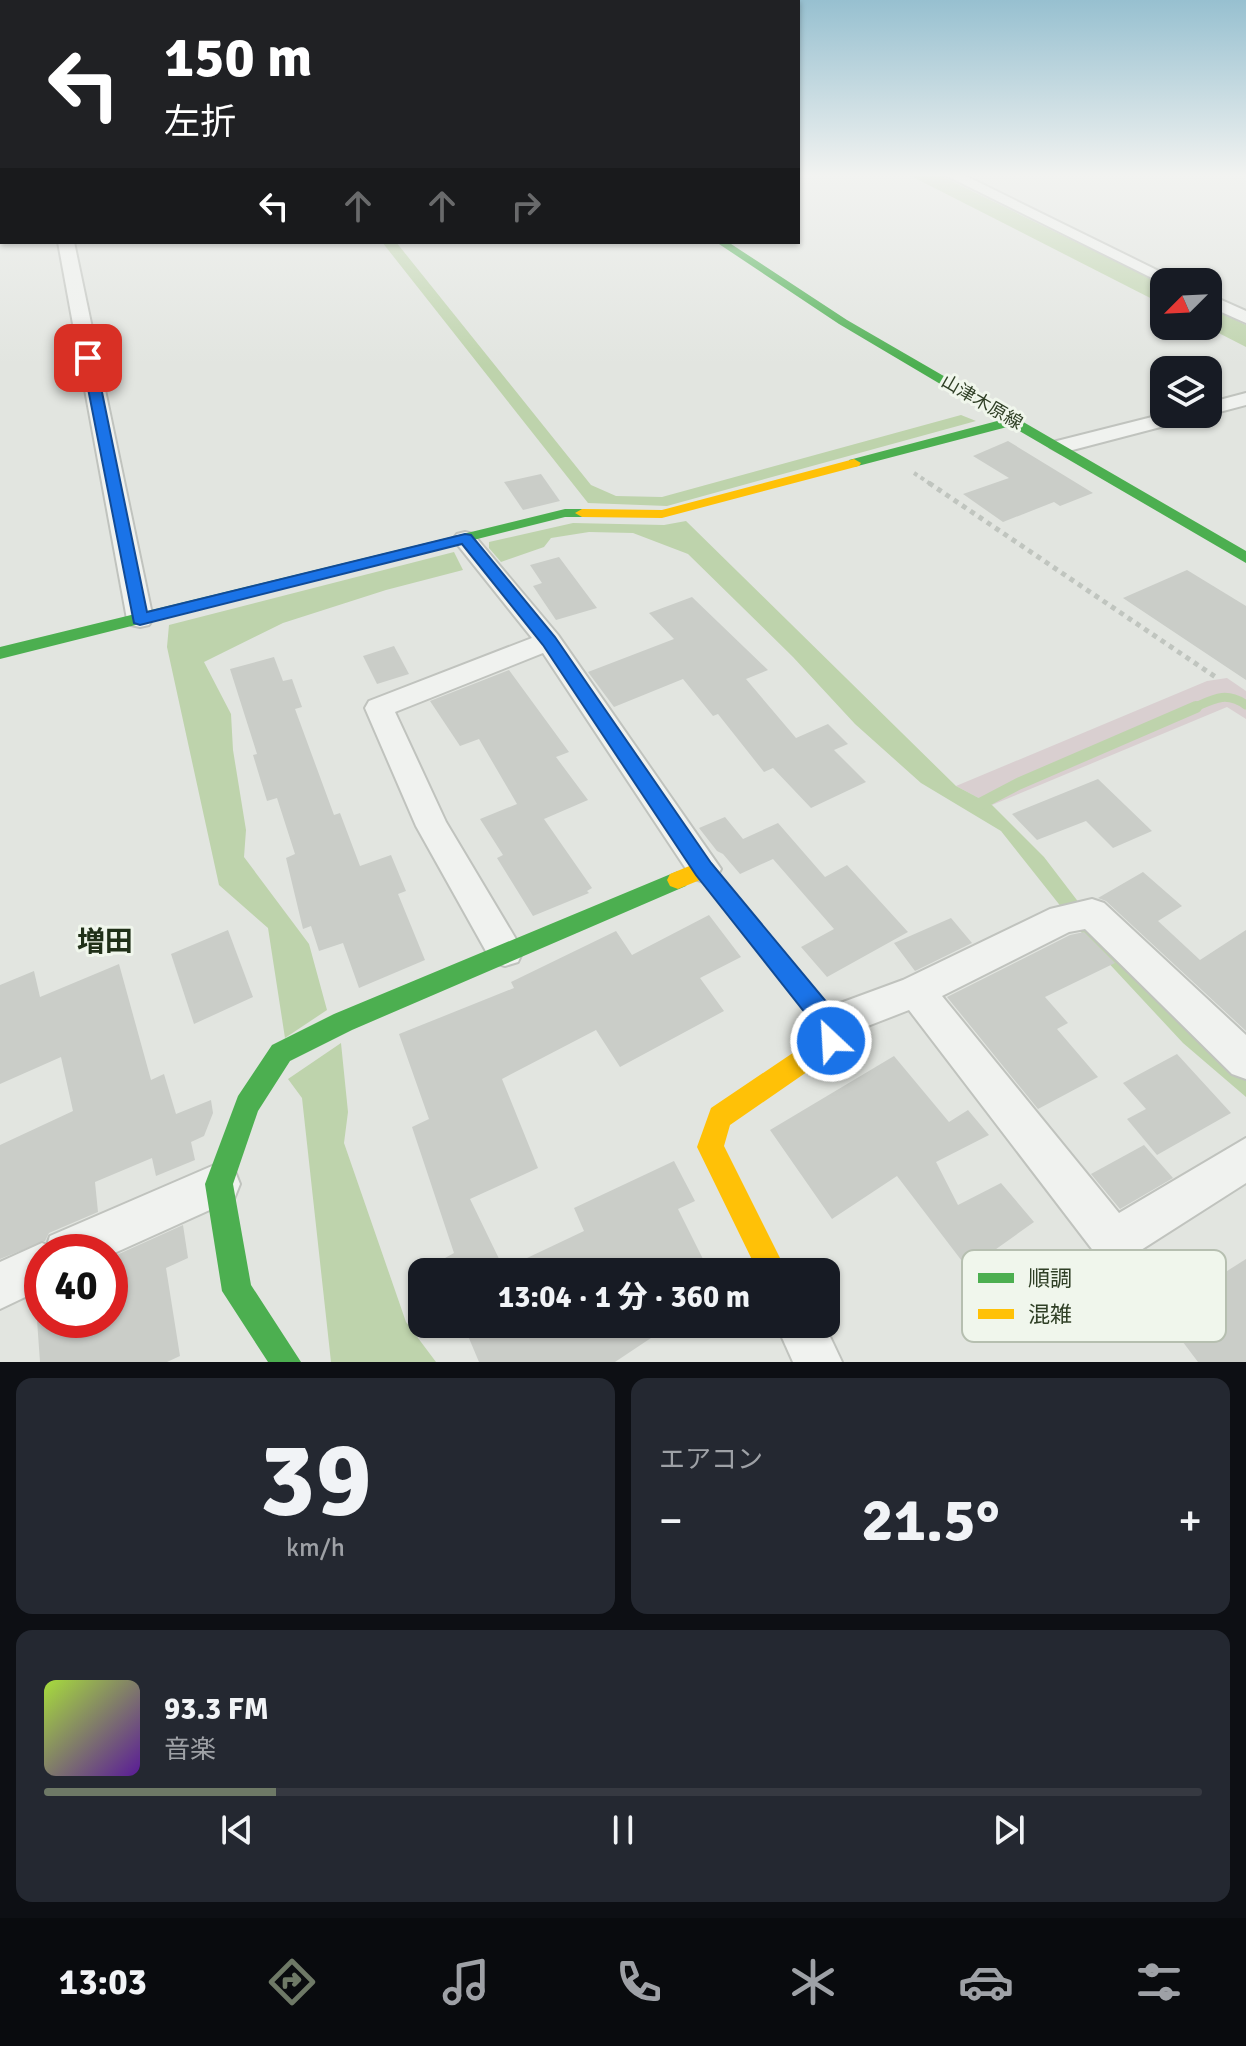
<!DOCTYPE html>
<html lang="ja">
<head>
<meta charset="utf-8">
<style>
	:root { --surface:#171b24; --page:#242831; --text:#f1f3f6; --muted:#9ea1a6; --line:#363941; --accent:#6e7966 }
	body { margin:0; font-family:Signika,"Noto Sans JP",sans-serif; background:var(--page); color:var(--text); height:100vh; display:flex; flex-direction:column; font-size:30px; white-space:nowrap }
	* { box-sizing:border-box; margin:0 }
	p { font-size:26px; color:var(--muted) }
	.icon { flex:none; width:44px; height:44px; fill:none; stroke:currentColor; stroke-width:2; stroke-linecap:round; stroke-linejoin:round }
	.map { position:relative; height:1362px; overflow:hidden }
	.drawer { display:flex; flex-direction:column; gap:16px; padding:16px; background:#0d0f14; flex:1 }
	.drawer>* { flex:none }
	.top-card { position:absolute; left:0px; top:0px; width:800px; height:244px; box-shadow:0 2px 6px #0004; background:#202124; color:#fff; overflow:hidden }
	.needle { width:52px; rotate:246deg }
	.fabs { position:absolute; left:1150px; top:268px; display:grid; gap:16px }
	.fabs a { display:grid; place-items:center; width:72px; height:72px; border-radius:16px; background:var(--surface); box-shadow:0 2px 6px #0004; font-size:40px }
	.speed { position:absolute; left:24px; top:1234px; display:flex; gap:16px; font-size:40px; font-weight:700; text-align:center }
	.speed>* { display:grid; place-content:center; width:104px; height:104px; border-radius:50%; background:var(--surface); box-shadow:0 2px 6px #0004; line-height:1 }
	.speed .limit { border:12px solid #d22; background:#fff; color:#111 }
	.pin { position:absolute; display:grid; place-items:center; width:68px; height:68px; color:#fff; margin:-34px; border-radius:16px; box-shadow:0 4px 12px #0006 }
	.me { position:absolute; width:88px; margin:-44px; rotate:335deg; stroke-linejoin:round; filter:drop-shadow(0 0 6px #0008) }
	.turn { display:flex; align-items:center; gap:28px; height:168px; padding:0 32px; font-size:36px }
	.turn .icon { width:104px; height:104px; stroke-width:2.5 }
	.turn b { display:block; font-size:56px; line-height:68px }
	.lanes { display:flex; align-items:center; height:76px; padding:0 32px; background:#0003; justify-content:center; gap:40px; direction:ltr }
	.lanes .off { opacity:.35 }
	.big { font-size:60px; font-weight:800; line-height:1.1 }
	.drawer .card { flex:1; display:flex; flex-direction:column; justify-content:center; gap:12px; min-width:0; padding:0 28px; border-radius:16px; background:var(--page) }
	.drawer .dial { align-items:center; gap:0 }
	.dial b { font-size:104px; line-height:1 }
	.song { display:flex; align-items:center; gap:24px }
	.cover { width:96px; height:96px; border-radius:12px; background:linear-gradient(135deg,hsl(80 70% 55%),hsl(270 70% 35%)) }
	.played { height:8px; border-radius:4px; background:linear-gradient(90deg,var(--accent) 20%,var(--line) 20%) }
	.keys { display:flex; justify-content:space-around; direction:ltr }
	.heat { display:flex; justify-content:space-between; align-items:center; font-size:44px; direction:ltr }
	.drawer .tiles { flex:1; display:grid; gap:16px; grid-template-columns:1fr 1fr }
	.card:last-child { grid-column:span 2 }
	.trip { position:absolute; left:408px; top:1258px; width:432px; height:80px; border-radius:16px; background:var(--surface); box-shadow:0 2px 6px #0004; font-weight:800; line-height:80px; text-align:center }
	.dock { display:flex; height:128px; justify-content:space-around; align-items:center; background:#090b0e; color:var(--muted) }
	.dock .icon { width:56px; height:56px }
	.dock .active { color:var(--accent) }
	.dock b { font-size:36px; color:var(--text) }
	.map>svg:first-child { display:block }
	.green { fill:#d9cfd0 }
	.water { fill:#bed3ac }
	.lines { fill:none; stroke-linecap:round; stroke-linejoin:round }
	.stream-far1 { stroke:#bed3ac; stroke-width:9 }
	.stream { stroke:#bed3ac; stroke-width:12 }
	.building { fill:#cacdc8 }
	.street-casing { stroke:#c0c3be; stroke-width:4 }
	.path-far1 { stroke:#c0c5bf; stroke-width:4; stroke-dasharray:4 4; stroke-linecap:butt }
	.path { stroke:#c0c5bf; stroke-width:5; stroke-dasharray:5 5; stroke-linecap:butt }
	.street { fill:#f0f2ef; fill-rule:evenodd }
	.fast { fill:#4caf50; fill-rule:evenodd }
	.slow { fill:#ffc107; fill-rule:evenodd }
	.route { fill:#1a73e8; stroke:#114b97; stroke-width:2 }
	.labels { text-anchor:middle; stroke-width:6; stroke-linejoin:round; paint-order:stroke }
	.far-street-label { font-size:18px; fill:#2f3f25; stroke:#f0f6ec }
	.near-neighbourhood-label { font-size:28px; font-weight:bold; fill:#203018; stroke:#f0f6ec }
	.key { fill:#f0f6ec; stroke:#b6bfb0; stroke-width:2 }
	.key-label { font-size:22px; fill:#2f3f25 }
</style>
</head>
<body>
<div class="map">
<svg width="1246" height="1362" viewBox="0 0 1246 1362">
	<rect width="100%" height="100%" fill="#e2e5e0"/>
	<polygon class="green" points="1227,678 1246,691 1246,719 1227,707 992,805 956,786 1207,681"/>
	<g class="water">
		<polygon points="907,174 937,174 1164,285 1164,305"/>
		<polygon points="382,242 396,242 591,485 616,496 662,497 961,415 976,421 667,506 588,503"/>
		<polygon points="1208,306 1246,325 1246,347 1205,326 1208,326"/>
		<polygon points="686,521 956,786 992,805 1044,857 1112,946 1246,1077 1246,1097 1183,1043 1089,942 1001,831 921,783 855,724 793,657 688,554 633,533 589,532 551,538 544,547 501,562 489,548 489,542 573,523 664,525"/>
		<polygon points="454,552 463,570 386,590 283,623 204,662 231,714 233,750 246,830 244,857 309,944 327,1010 285,1038 268,928 219,885 167,647 169,625"/>
		<polygon points="341,1043 348,1112 344,1143 406,1322 436,1362 331,1362 302,1098 288,1079"/>
	</g>
	<g class="lines">
		<path class="stream-far1" d="M1191 709C1212 700 1225 690 1246 705"/>
		<polyline class="stream" points="978,805 1018,784 1196,707"/>
	</g>
	<g class="building">
		<polygon points="1008,441 1093,493 1060,506 1054,502 1003,522 963,494 1009,478 973,456"/>
		<polygon points="541,474 560,501 523,510 504,482"/>
		<polygon points="559,557 597,608 556,620 533,586 542,583 530,565"/>
		<polygon points="1187,570 1246,606 1246,680 1123,598"/>
		<polygon points="692,597 768,670 746,679 796,738 828,724 848,744 834,750 866,782 811,808 773,768 764,772 718,714 713,716 683,679 614,707 588,672 674,639 649,613"/>
		<polygon points="394,646 409,674 377,684 363,656"/>
		<polygon points="274,657 283,681 292,679 302,707 295,709 334,815 340,813 360,866 391,855 406,891 398,894 425,960 359,988 343,943 319,951 311,926 303,929 286,858 295,854 277,798 267,801 253,755 257,754 230,669"/>
		<polygon points="509,670 569,752 556,757 588,800 544,819 592,888 587,891 589,893 533,916 497,858 503,855 480,819 517,804 479,739 460,746 430,701"/>
		<polygon points="1098,779 1152,831 1113,848 1086,821 1037,840 1012,814"/>
		<polygon points="725,817 743,839 778,823 825,877 847,865 908,932 827,977 801,947 834,929 773,859 740,874 723,854 717,851 699,828"/>
		<polygon points="1143,872 1182,906 1158,921 1200,960 1246,930 1246,1031 1106,901 1098,898"/>
		<polygon points="709,915 741,957 700,978 724,1011 620,1067 596,1030 502,1079 538,1168 470,1199 504,1269 584,1231 574,1208 674,1161 695,1201 678,1209 703,1259 677,1272 420,1272 454,1253 412,1127 429,1119 399,1034 514,988 511,982 616,931 632,955"/>
		<polygon points="951,918 972,943 915,971 894,943"/>
		<polygon points="228,930 253,997 194,1024 171,954"/>
		<polygon points="1084,932 1115,963 1045,997 1068,1023 1057,1029 1098,1077 1038,1109 947,997 1070,935"/>
		<polygon points="119,964 151,1080 164,1074 176,1114 211,1100 213,1113 204,1136 191,1142 195,1160 156,1176 152,1158 95,1182 98,1212 49,1233 45,1241 0,1259 0,1145 73,1111 61,1057 0,1084 0,985 34,971 40,997"/>
		<polygon points="1177,1054 1231,1113 1157,1155 1127,1119 1146,1109 1123,1083"/>
		<polygon points="894,1056 949,1122 968,1110 989,1135 936,1162 958,1205 1001,1183 1034,1222 968,1269 897,1176 832,1219 770,1130"/>
		<polygon points="1144,1145 1173,1178 1120,1209 1091,1174"/>
		<polygon points="183,1225 188,1258 166,1268 180,1356 167,1362 40,1362 37,1320 110,1320 110,1258"/>
		<polygon points="1246,1259 1246,1362 1198,1362 1161,1313"/>
		<polygon points="463,1324 672,1324 615,1362 479,1362"/>
	</g>
	<g class="lines">
		<defs>
			<g id="street">
				<polygon points="943,174 962,174 1181,282 1164,284"/>
				<rect x="0" y="199" width="2" height="8"/>
				<rect x="0" y="220" width="2" height="10"/>
				<polygon points="58,242 74,242 153,619 149,625 140,627 131,625 127,619"/>
				<polygon points="1208,294 1246,311 1246,323 1208,306"/>
				<polygon points="1246,393 1246,405 1208,415 1204,414 1208,414 1208,403"/>
				<polygon points="1164,414 1198,414 1195,418 1061,453 1050,447 1053,442"/>
				<polygon points="465,532 473,534 558,635 721,869 716,878 704,882 692,878 543,653 395,712 446,822 523,951 518,962 505,966 492,962 416,826 365,708 369,701 532,638 453,539 457,534"/>
				<polygon points="1092,899 1104,903 1246,1035 1246,1079 1232,1074 1085,929 1069,932 942,996 1119,1213 1246,1138 1246,1183 1130,1257 1114,1263 1098,1257 909,1010 829,1041 816,1036 810,1024 816,1012 903,980 1050,909"/>
				<polygon points="219,1163 234,1169 240,1184 234,1199 110,1255 110,1252 42,1252 42,1289 0,1309 0,1262 42,1243 47,1245 50,1236"/>
				<polygon points="776,1324 824,1324 842,1362 793,1362"/>
			</g>
		</defs>
		<use href="#street" class="street-casing"/>
		<polyline class="path-far1" points="914,473 932,485"/>
		<polyline class="path" points="929,483 1217,678"/>
		<use href="#street" class="street"/>
		<g class="fast">
			<polygon points="716,242 728,242 847,320 1246,551 1246,563 1011,426 854,467 849,466 849,460 1001,420 839,324"/>
			<polygon points="565,509 582,509 589,513 582,517 565,517 0,659 0,647"/>
			<polygon points="678,871 686,874 689,880 686,886 352,1030 290,1061 258,1111 233,1184 251,1285 301,1362 268,1362 222,1291 205,1184 238,1096 272,1045 334,1014"/>
		</g>
		<g class="slow">
			<polygon points="854,459 861,463 859,466 662,518 582,517 575,513 582,509 662,510"/>
			<polygon points="704,860 712,863 841,1024 843,1041 840,1049 730,1125 724,1146 787,1272 758,1272 697,1147 711,1108 818,1036 817,1028 700,880 678,889 670,886 667,880 670,874"/>
		</g>
	</g>
	<linearGradient id="sky" x2="0" y2="1"><stop stop-color="#97c0d0"/><stop offset="0.48" stop-color="#f2f3f1"/><stop offset="1" stop-color="#f2f3f1" stop-opacity="0"/></linearGradient>
	<rect width="1246" height="365" fill="url(#sky)"/>
	<polygon class="route" points="88,354 95,358 147,612 465,534 471,535 555,637 711,863 838,1016 843,1041 840,1049 831,1052 822,1049 817,1028 696,875 543,645 462,544 140,625 134,623 82,358"/>
	<g class="labels">
		<g class="far-street-label">
			<text transform="translate(982 402) rotate(30)" y="6">山津木原線</text>
		</g>
		<g class="near-neighbourhood-label">
			<text x="105" y="951">増田</text>
		</g>
	</g>
	<rect x="962" y="1250" width="264" height="92" rx="12" class="key"/>
	<rect x="978" y="1273" width="36" height="10" fill="#4caf50"/>
	<rect x="978" y="1309" width="36" height="10" fill="#ffc107"/>
	<g class="key-label">
		<text x="1028" y="1286">順調</text>
		<text x="1028" y="1322">混雑</text>
	</g>
</svg>
<div class="fabs">
<a><svg class="needle" viewBox="-14 -14 28 28"><path d="M0-13l5 13h-10z" fill="#e53935"/><path d="M0 13l5-13h-10z" fill="#9ea1a6"/></svg></a>
<a><svg class="icon" aria-label="layers" viewBox="0 0 24 24"><path d="M12 4l9 5-9 5-9-5zM3 14l9 5 9-5"/></svg></a>
</div>
<div class="speed"><div class="limit">40</div></div>
<div class="pin" style="left:88px;top:358px;background:#d93025"><svg class="icon" aria-label="arrive" viewBox="0 0 24 24"><path d="M6 21V4h12l-3 4 3 4H6"/></svg></div>
<svg class="me" style="left:831px;top:1041px" viewBox="-20 -20 40 40"><circle r="17" fill="#1a73e8" stroke="#fff" stroke-width="3"/><path d="M0-11L8 9 0 5-8 9z" fill="#fff"/></svg>
<div class="trip">13:04 · 1 分 · 360 m</div>
<div class="top-card">
<div class="turn"><svg class="icon" aria-label="left" viewBox="0 0 24 24"><path d="M17 20v-9H6M10 6l-5 5 5 5"/></svg><div><b>150 m</b>左折</div></div>
<div class="lanes"><svg class="icon" aria-label="left" viewBox="0 0 24 24"><path d="M17 20v-9H6M10 6l-5 5 5 5"/></svg><svg class="icon off" aria-label="ahead" viewBox="0 0 24 24"><path d="M12 20V5M6 11l6-6 6 6"/></svg><svg class="icon off" aria-label="ahead" viewBox="0 0 24 24"><path d="M12 20V5M6 11l6-6 6 6"/></svg><svg class="icon off" aria-label="right" viewBox="0 0 24 24"><path d="M7 20v-9h11M14 6l5 5-5 5"/></svg></div>
</div>
</div>
<section class="drawer">
<div class="tiles">
<div class="card dial"><b>39</b><p>km/h</p></div>
<div class="card"><p>エアコン</p>
<div class="heat"><a>−</a><b class="big">21.5°</b><a>+</a></div>
</div>
<div class="card">
<div class="song"><i class="cover"></i><div><b>93.3 FM</b><p>音楽</p></div></div>
<div class="played"></div>
<div class="keys"><svg class="icon" aria-label="previous" viewBox="0 0 24 24"><path d="M18 5L8 12l10 7zM5 5v14"/></svg><svg class="icon" aria-label="pause" viewBox="0 0 24 24"><path d="M8 5v14M16 5v14"/></svg><svg class="icon" aria-label="next" viewBox="0 0 24 24"><path d="M6 5l10 7-10 7zM19 5v14"/></svg></div>
</div>
</div>
</section>
<nav class="dock">
<b>13:03</b>
<svg class="icon active" aria-label="directions" viewBox="0 0 24 24"><path d="M12 3l9 9-9 9-9-9zM9 14v-3h6M13 9l2 2-2 2"/></svg>
<svg class="icon" aria-label="music" viewBox="0 0 24 24"><path d="M9 18V5l10-2v13"/><circle cx="6" cy="18" r="3"/><circle cx="16" cy="16" r="3"/></svg>
<svg class="icon" aria-label="phone" viewBox="0 0 24 24"><path d="M5 4h4l2 5-3 2q2 4 5 5l2-3 5 2v4C11 20 4 13 5 4z"/></svg>
<svg class="icon" aria-label="climate" viewBox="0 0 24 24"><path d="M12 3v18M4 7l16 10M4 17L20 7"/></svg>
<svg class="icon" aria-label="car" viewBox="0 0 24 24"><path d="M5 17H2v-5l4-1 3-4h7l3 4 3 1v5h-3M9 17h6M6 11h13"/><circle cx="7" cy="17" r="2"/><circle cx="17" cy="17" r="2"/></svg>
<svg class="icon" aria-label="filters" viewBox="0 0 24 24"><path d="M4 7h16M4 17h16"/><circle cx="9" cy="7" r="2"/><circle cx="15" cy="17" r="2"/></svg>
</nav>
</body>
</html>
